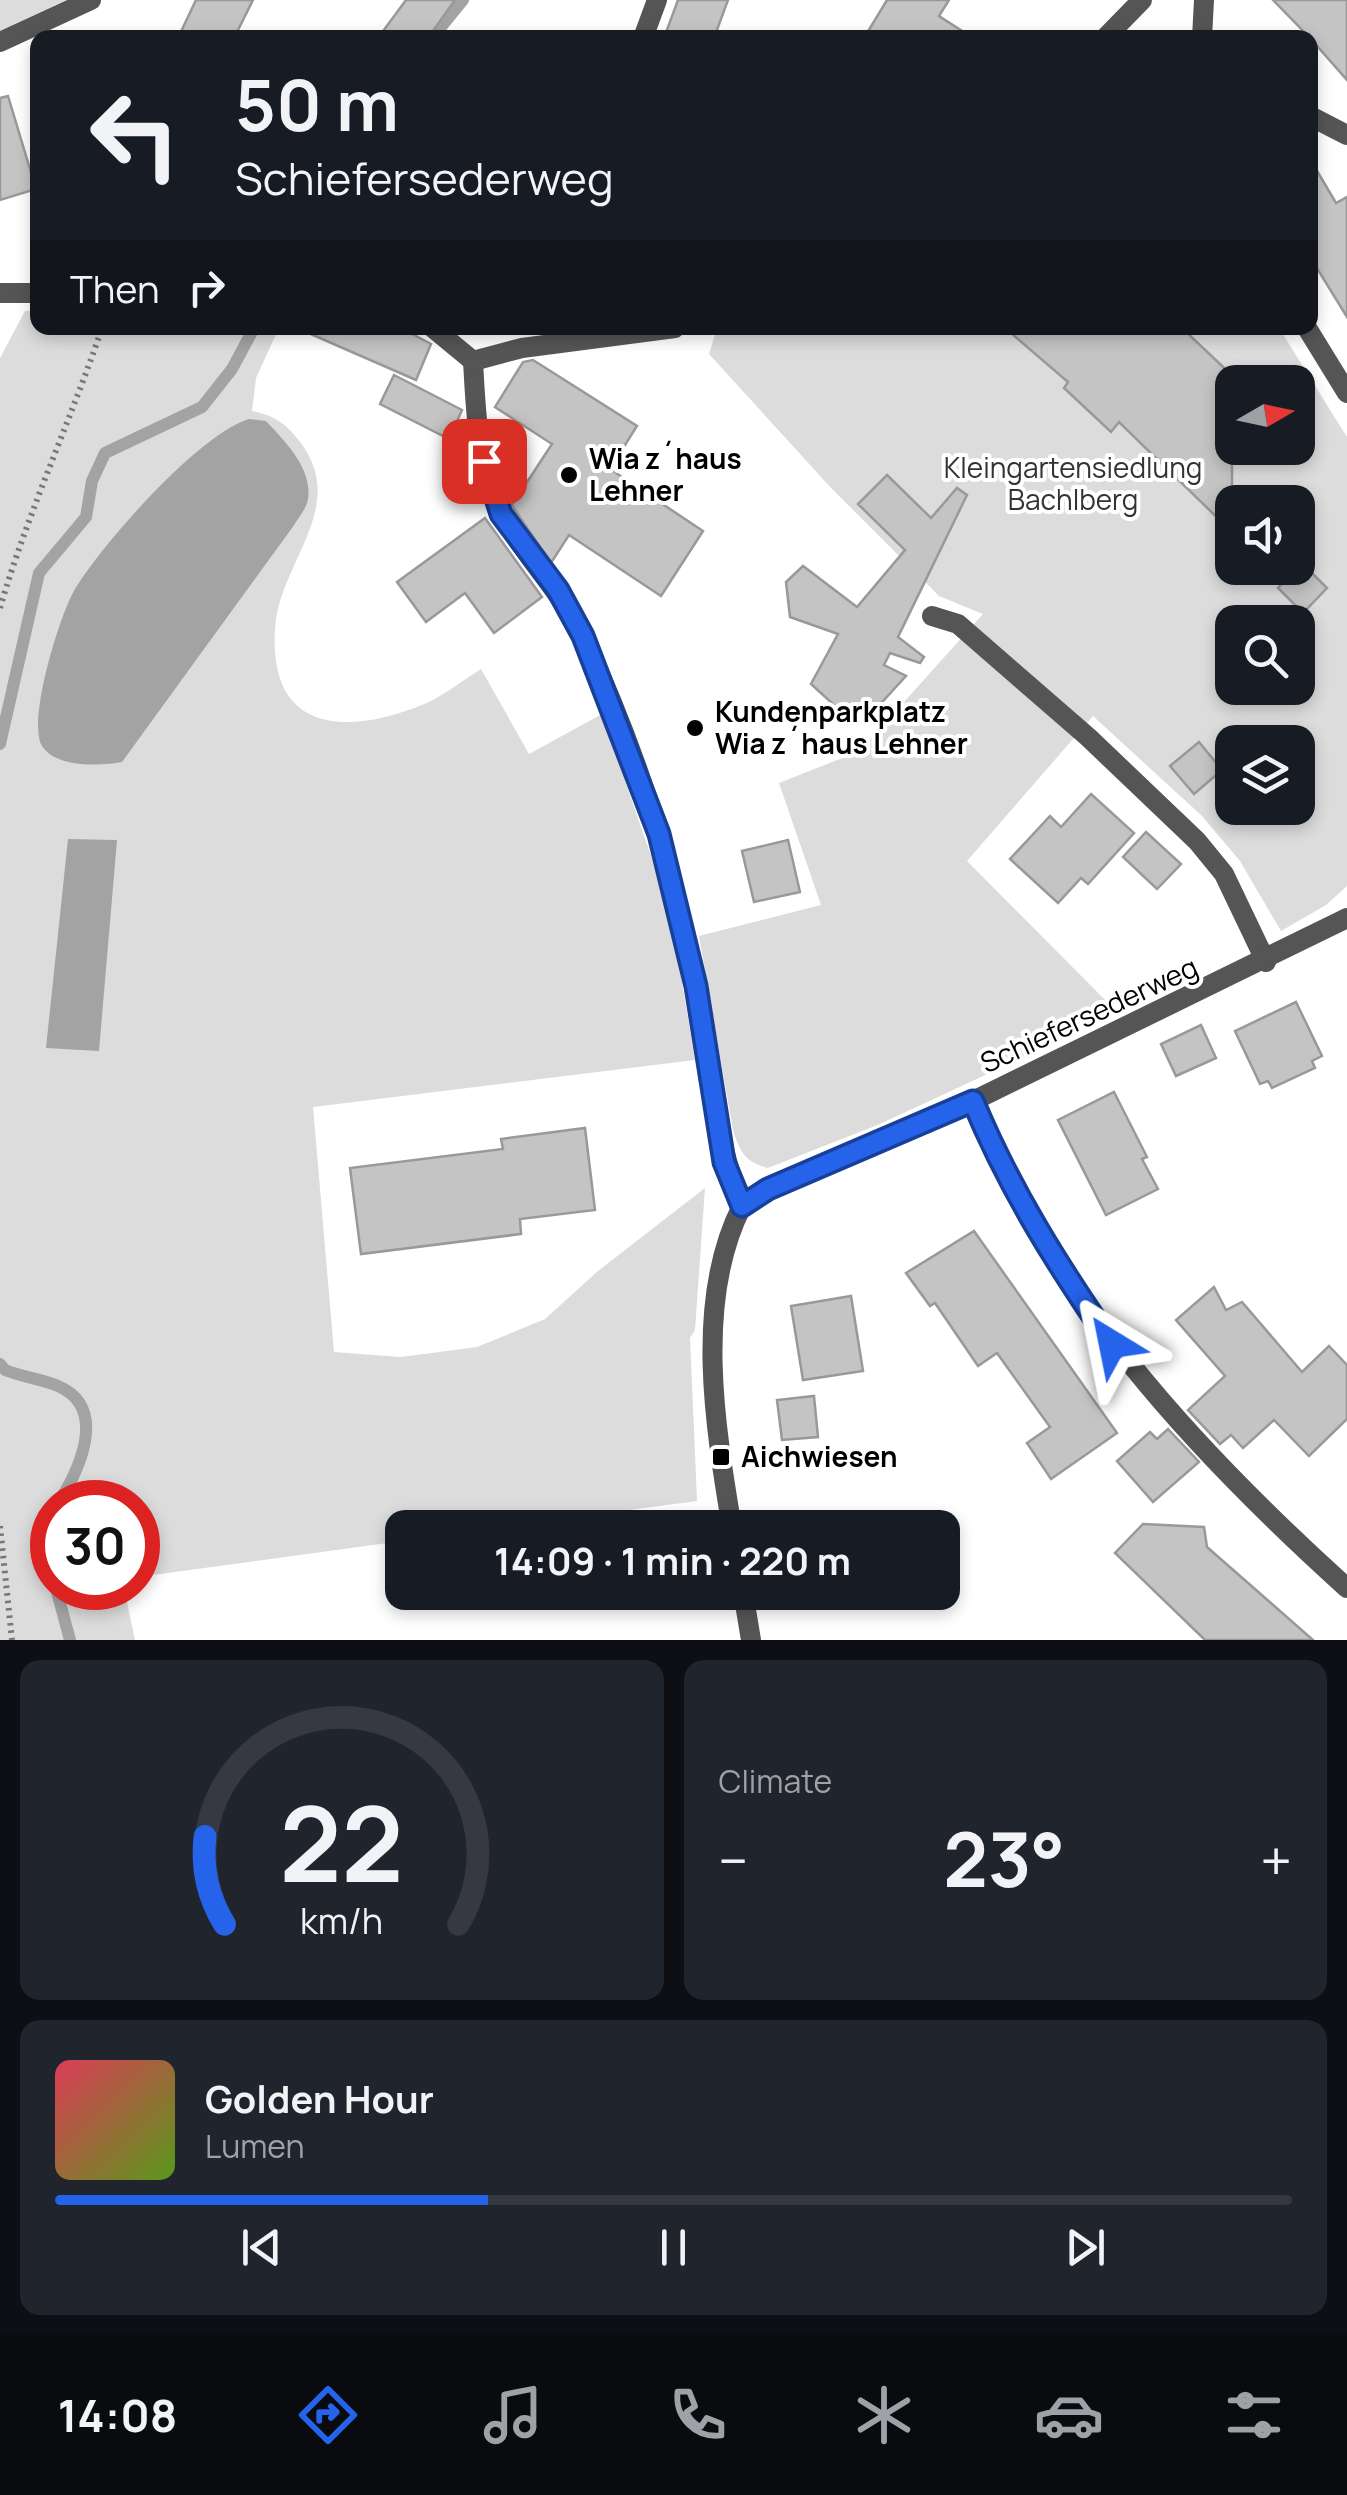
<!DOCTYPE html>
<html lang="en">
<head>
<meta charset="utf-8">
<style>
	:root { --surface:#171b24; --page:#20242c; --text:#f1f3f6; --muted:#9ea1a6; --line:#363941; --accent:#2563eb }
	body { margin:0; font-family:Manrope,sans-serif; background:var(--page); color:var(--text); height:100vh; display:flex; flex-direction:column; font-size:38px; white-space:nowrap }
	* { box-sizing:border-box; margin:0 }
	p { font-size:32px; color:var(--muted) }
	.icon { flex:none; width:55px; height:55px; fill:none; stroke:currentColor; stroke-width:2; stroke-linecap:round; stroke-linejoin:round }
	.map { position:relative; height:1640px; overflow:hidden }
	.details { display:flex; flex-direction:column; gap:20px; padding:20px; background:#0d0f14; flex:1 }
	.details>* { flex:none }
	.hud { position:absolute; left:30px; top:30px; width:1288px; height:305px; border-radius:20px; box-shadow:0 5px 15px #0003; background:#171b24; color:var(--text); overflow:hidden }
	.needle { width:65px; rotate:81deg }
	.controls { position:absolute; left:1215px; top:365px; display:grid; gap:20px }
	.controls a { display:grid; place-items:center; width:100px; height:100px; border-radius:20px; background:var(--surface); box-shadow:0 5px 15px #0003; font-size:50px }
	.speed { position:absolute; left:30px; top:1480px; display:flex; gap:20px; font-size:50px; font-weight:700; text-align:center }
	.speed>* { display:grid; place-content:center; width:130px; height:130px; border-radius:50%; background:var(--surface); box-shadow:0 5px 15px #0003; line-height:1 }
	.speed .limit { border:15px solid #d22; background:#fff; color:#111 }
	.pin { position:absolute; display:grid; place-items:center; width:85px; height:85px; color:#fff; margin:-42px; border-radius:20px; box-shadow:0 5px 15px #0006 }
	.me { position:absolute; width:110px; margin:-55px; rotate:325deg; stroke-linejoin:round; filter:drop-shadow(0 0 8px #0008) }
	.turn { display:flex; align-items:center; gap:35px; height:210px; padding:0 40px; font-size:45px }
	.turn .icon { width:130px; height:130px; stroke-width:2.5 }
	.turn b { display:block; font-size:70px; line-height:85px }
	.then { display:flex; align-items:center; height:95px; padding:0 40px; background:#0003; gap:20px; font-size:38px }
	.big { font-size:75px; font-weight:700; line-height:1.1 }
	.details .tile { flex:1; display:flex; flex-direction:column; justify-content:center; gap:15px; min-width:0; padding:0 35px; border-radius:20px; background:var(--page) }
	.details .dial { align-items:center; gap:0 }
	.dial svg { height:260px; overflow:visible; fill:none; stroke:var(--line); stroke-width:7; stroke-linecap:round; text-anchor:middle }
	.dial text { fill:var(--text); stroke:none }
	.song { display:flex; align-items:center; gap:30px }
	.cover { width:120px; height:120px; border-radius:15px; background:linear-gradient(135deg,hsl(350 70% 55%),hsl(90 70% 35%)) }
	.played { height:10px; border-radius:5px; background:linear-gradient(90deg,var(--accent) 35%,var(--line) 35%) }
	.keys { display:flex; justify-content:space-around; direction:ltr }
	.heat { display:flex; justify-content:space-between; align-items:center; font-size:55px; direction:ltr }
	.details .tiles { flex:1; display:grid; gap:20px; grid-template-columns:1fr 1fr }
	.tile:last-child { grid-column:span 2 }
	.trip { position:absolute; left:385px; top:1510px; width:575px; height:100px; border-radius:20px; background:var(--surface); box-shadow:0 5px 15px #0003; font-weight:700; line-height:100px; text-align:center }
	.tab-bar { display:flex; height:160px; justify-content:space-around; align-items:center; background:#090b0e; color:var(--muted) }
	.tab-bar .icon { width:70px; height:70px }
	.tab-bar .current { color:var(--accent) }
	.tab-bar b { font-size:45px; color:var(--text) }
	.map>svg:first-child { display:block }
	.green { fill:#dcdcdc; fill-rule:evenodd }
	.water { fill:#a3a3a3 }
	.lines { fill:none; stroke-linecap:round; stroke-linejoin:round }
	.stream { stroke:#a3a3a3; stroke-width:12 }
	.building { fill:#c4c4c4; stroke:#999; stroke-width:2.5 }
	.path { stroke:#777; stroke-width:6; stroke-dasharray:2.5 5; stroke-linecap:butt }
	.lane { stroke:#555; stroke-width:20 }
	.street { stroke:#555; stroke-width:20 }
	.route-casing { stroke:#184099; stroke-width:25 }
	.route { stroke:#2563eb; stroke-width:18 }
	.poi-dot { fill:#000; stroke:#fff; stroke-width:4 }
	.labels { text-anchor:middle; stroke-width:8; stroke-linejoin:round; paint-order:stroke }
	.poi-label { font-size:28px; font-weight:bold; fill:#000; stroke:#fff; text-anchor:start }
	.park-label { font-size:28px; fill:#333; stroke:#fff }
	.street-label { font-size:28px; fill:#000; stroke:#fff }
</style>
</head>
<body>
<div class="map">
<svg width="1347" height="1640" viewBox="0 0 1347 1640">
	<rect width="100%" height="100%" fill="#fff"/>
	<g class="green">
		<polygon points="0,0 66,0 0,31"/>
		<path d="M37 310 38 328H279L256 378 252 411C274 415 287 424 301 443 349 509 278 563 275 630 269 732 345 736 422 705 442 697 462 681 481 669L529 754 602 714 670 911 695 1060 313 1107 334 1352 401 1357 477 1347 545 1319 598 1271 705 1188 695 1330 690 1338 697 1501 501 1527 402 1528V1541L138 1577V1502H52V1588H124L135 1640H0V358L25 311Z"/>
		<path d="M717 328H1279L1347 437V886L1326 905 1281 931 1240 861 1202 816 1093 716 967 861 1118 1013 880 1124 768 1168C745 1162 740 1152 733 1130L699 936 821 905 779 783 860 751 983 614 939 596 832 489 709 354ZM1232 382H1298V448H1232ZM1232 502H1298V568H1232ZM1232 622H1298V688H1232ZM1232 742H1298V808H1232Z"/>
	</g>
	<g class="water">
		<path d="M249 419 266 421C284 440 313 469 308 499 307 508 297 520 292 528L122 762C100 766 56 768 42 746 27 721 60 614 75 589 103 543 199 434 249 419Z"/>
		<polygon points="68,839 117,840 99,1051 46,1048"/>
	</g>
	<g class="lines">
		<g class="stream">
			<polyline points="432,38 463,0"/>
			<polyline points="0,744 39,573 86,517 92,481 105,453 202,407 232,369 254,328"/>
			<path d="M0 1364 5 1370C22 1377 42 1379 58 1386 109 1408 79 1470 59 1502"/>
			<polyline points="52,1523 52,1563"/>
			<polyline points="56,1588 70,1640"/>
		</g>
	</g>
	<g class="building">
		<polygon points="196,0 253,0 234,38 178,38"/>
		<polygon points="406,0 455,0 428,38 378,38"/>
		<polygon points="678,0 728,0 714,38 664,38"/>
		<polygon points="887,0 949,0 939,16 973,38 864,38"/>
		<polygon points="1273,0 1347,0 1347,80 1310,38"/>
		<polygon points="8,96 36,189 0,200 0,98"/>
		<polygon points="1310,159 1336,203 1347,197 1347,317 1310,257"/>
		<polygon points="297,328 401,328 431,344 416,380"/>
		<polygon points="1005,328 1182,328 1239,382 1232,382 1232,532 1119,422 1111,432 1064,388 1068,382"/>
		<polygon points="533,360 637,426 610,469 703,531 661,596 569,535 551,563 515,510 512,505 552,444 495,407 523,362"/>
		<polygon points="394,375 462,410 449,439 380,404"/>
		<polygon points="887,475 931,518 957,488 967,495 898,637 924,657 920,663 890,653 884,665 906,676 874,711 854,703 847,717 811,684 838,634 790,617 786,582 803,566 857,607 905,550 858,504"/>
		<polygon points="485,518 542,597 494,633 465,593 426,622 397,582"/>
		<polygon points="1302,563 1327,588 1303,613 1278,588"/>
		<polygon points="1199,742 1222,770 1194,794 1170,766"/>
		<polygon points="1091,794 1134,833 1088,884 1081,878 1058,903 1010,859 1050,816 1061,827"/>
		<polygon points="1146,832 1181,864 1157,889 1123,857"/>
		<polygon points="788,840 800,892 754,902 742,851"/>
		<polygon points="1296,1002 1322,1056 1312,1061 1315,1068 1272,1088 1268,1081 1260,1084 1235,1031"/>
		<polygon points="1201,1025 1216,1058 1176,1076 1161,1044"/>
		<polygon points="1114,1092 1147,1157 1142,1159 1158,1189 1106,1215 1058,1120"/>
		<polygon points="585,1128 595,1210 520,1219 521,1234 361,1254 350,1168 503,1149 501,1139"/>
		<polygon points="974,1231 1117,1433 1051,1479 1027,1443 1050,1427 997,1353 978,1366 935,1303 930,1306 906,1273"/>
		<polygon points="1214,1287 1226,1310 1242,1302 1302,1372 1329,1346 1347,1365 1347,1419 1309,1456 1274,1420 1243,1448 1231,1435 1220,1444 1188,1410 1225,1376 1176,1320"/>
		<polygon points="851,1296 863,1371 803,1380 791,1306"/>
		<polygon points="814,1396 818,1437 782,1440 777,1400"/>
		<polygon points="1168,1429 1199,1462 1153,1502 1117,1461 1150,1432 1157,1439"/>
		<polygon points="1143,1524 1204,1527 1207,1547 1313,1640 1205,1640 1115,1553"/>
	</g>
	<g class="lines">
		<g class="path">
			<path d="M0 608C28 512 70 422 102 328"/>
			<polyline points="0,1526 12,1640"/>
		</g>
		<g class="lane">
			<polyline points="0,42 91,0"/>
			<polyline points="932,616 958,624 1088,737 1197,841 1224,874 1266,962"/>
		</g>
		<g class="street">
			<polyline points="643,38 657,0"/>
			<polyline points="1105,38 1142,0"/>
			<polyline points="1202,38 1204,0"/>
			<polyline points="1310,116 1347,135"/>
			<polyline points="0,293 38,293"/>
			<polyline points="433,328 473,361"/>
			<polyline points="1307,328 1347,393"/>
			<path d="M473 361C476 411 477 472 503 517 527 559 562 593 583 637 635 746 672 865 695 983 710 1058 713 1135 742 1206 694 1300 715 1426 732 1528"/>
			<polyline points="473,361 522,348 675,328"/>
			<path d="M973 1101C1053 1297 1192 1448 1347 1588"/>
			<polyline points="742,1206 768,1189 973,1101 1347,918"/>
			<polyline points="743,1592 751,1640"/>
		</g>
	</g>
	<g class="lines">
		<defs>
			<path id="route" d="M484 461 501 514 558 590 583 636 659 834 696 986 724 1162 742 1206 768 1189 973 1101C1010 1190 1058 1266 1112 1344"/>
		</defs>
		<use href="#route" class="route-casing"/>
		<use href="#route" class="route"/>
	</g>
	<g class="poi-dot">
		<circle cx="569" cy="475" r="10"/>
		<circle cx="695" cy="728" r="10"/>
		<rect x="711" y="1447" width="20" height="20" rx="5"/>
	</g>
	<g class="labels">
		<g class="poi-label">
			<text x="589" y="469">Wia z´haus<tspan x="589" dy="32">Lehner</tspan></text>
			<text x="715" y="722">Kundenparkplatz<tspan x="715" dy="32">Wia z´haus Lehner</tspan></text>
			<text x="741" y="1467">Aichwiesen</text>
		</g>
		<g class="park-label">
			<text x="1073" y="478">Kleingartensiedlung<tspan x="1073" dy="32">Bachlberg</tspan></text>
		</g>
		<g class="street-label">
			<text transform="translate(1089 1015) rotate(-25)" y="10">Schiefersederweg</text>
		</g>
	</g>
</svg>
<div class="controls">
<a><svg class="needle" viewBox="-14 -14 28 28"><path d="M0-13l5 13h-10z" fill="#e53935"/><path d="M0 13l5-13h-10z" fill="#9ea1a6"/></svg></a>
<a><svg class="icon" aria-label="sound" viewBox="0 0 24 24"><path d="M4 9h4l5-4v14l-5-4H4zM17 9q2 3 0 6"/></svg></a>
<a><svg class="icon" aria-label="search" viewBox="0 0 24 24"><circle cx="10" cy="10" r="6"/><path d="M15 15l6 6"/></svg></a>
<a><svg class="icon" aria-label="layers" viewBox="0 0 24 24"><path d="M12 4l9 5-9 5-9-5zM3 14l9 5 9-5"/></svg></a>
</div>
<div class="speed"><div class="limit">30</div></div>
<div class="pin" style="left:484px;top:461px;background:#d93025"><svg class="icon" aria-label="arrive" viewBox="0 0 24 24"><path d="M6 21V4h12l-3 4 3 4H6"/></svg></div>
<svg class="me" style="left:1112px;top:1344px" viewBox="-20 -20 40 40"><path d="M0-17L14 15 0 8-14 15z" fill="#2563eb" stroke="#fff" stroke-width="4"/></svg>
<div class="trip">14:09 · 1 min · 220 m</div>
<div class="hud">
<div class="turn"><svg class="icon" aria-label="left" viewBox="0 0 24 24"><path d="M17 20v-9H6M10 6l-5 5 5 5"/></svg><div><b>50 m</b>Schiefersederweg</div></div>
<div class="then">Then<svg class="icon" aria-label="right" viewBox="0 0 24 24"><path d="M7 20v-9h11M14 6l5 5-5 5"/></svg></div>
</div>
</div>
<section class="details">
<div class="tiles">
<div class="tile dial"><svg viewBox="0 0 100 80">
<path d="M14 69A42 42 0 1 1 86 69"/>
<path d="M14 69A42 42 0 0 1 8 42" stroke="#2563eb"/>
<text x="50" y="56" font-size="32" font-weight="700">22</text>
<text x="50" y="72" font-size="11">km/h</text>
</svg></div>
<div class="tile"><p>Climate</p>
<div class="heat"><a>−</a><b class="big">23°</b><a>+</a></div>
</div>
<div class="tile">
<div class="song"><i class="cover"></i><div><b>Golden Hour</b><p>Lumen</p></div></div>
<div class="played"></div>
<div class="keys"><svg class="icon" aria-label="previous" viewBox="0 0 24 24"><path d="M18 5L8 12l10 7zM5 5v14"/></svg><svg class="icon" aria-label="pause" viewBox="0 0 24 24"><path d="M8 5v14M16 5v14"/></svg><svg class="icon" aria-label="next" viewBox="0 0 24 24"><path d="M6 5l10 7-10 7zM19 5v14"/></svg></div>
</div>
</div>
</section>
<nav class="tab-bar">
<b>14:08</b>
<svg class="icon current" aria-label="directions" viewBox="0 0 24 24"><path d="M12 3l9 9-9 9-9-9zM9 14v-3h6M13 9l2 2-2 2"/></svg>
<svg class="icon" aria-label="music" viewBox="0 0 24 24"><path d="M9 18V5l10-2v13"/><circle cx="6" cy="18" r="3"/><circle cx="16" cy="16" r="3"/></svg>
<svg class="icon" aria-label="phone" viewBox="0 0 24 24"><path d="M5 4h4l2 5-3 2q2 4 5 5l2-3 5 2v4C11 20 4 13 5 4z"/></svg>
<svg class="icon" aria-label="climate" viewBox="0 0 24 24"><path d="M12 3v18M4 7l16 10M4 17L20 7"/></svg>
<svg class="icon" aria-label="car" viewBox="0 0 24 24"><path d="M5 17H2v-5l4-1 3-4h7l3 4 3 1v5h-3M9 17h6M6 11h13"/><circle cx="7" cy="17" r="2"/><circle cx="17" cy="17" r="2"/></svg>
<svg class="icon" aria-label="filters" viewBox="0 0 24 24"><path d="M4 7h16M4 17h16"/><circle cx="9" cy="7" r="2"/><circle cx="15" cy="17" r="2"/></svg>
</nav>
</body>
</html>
